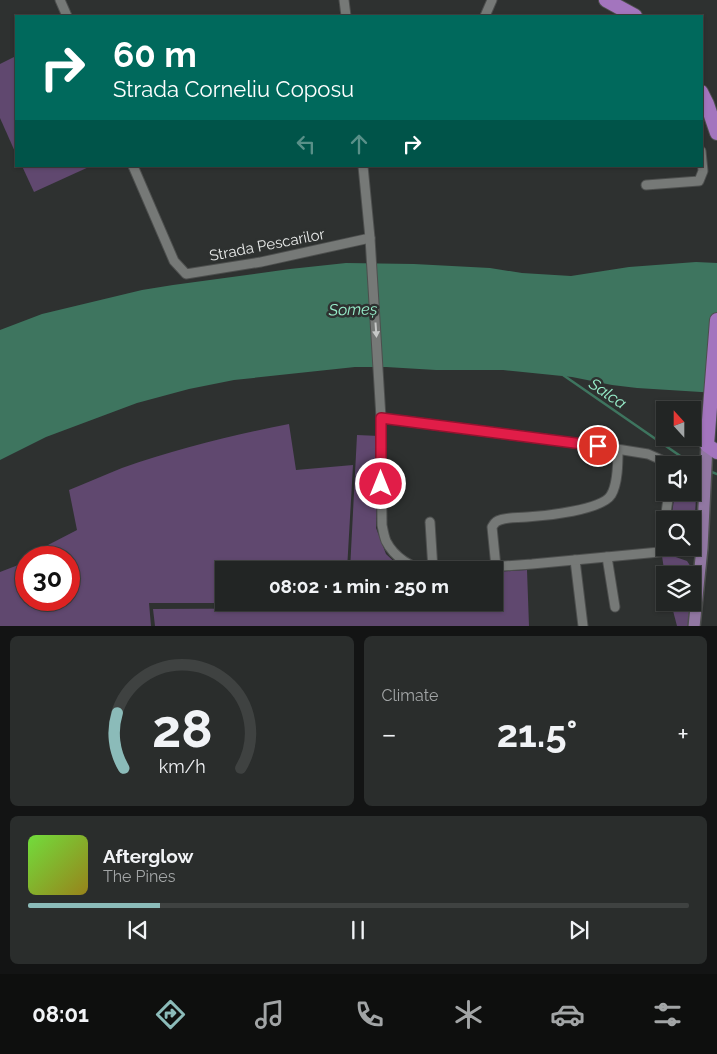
<!DOCTYPE html>
<html lang="en">
<head>
<meta charset="utf-8">
<style>
	:root { --surface:#222524; --page:#2a2d2c; --text:#f1f3f6; --muted:#a2a5a6; --line:#3f4241; --accent:#8bbbb9 }
	body { margin:0; font-family:Raleway,sans-serif; background:var(--page); color:var(--text); height:100vh; display:flex; flex-direction:column; font-size:19px; white-space:nowrap }
	* { box-sizing:border-box; margin:0 }
	p { font-size:16px; color:var(--muted) }
	.icon { flex:none; width:28px; height:28px; fill:none; stroke:currentColor; stroke-width:2; stroke-linecap:round; stroke-linejoin:round }
	.map { position:relative; height:626px; overflow:hidden }
	.details { display:flex; flex-direction:column; gap:10px; padding:10px; background:#131414; flex:1 }
	.details>* { flex:none }
	.guide { position:absolute; left:15px; top:15px; width:688px; height:152px; border-radius:0px; box-shadow:0 1px 4px #0004,0 0 0 1px var(--line); background:#00695c; color:#fff; overflow:hidden }
	.needle { width:32px; rotate:339deg }
	.tools { position:absolute; left:656px; top:401px; display:grid; gap:10px }
	.tools a { display:grid; place-items:center; width:45px; height:45px; border-radius:0px; background:var(--surface); box-shadow:0 1px 4px #0004,0 0 0 1px var(--line); font-size:25px }
	.speed { position:absolute; left:15px; top:546px; display:flex; gap:10px; font-size:25px; font-weight:700; text-align:center }
	.speed>* { display:grid; place-content:center; width:65px; height:65px; border-radius:50%; background:var(--surface); box-shadow:0 1px 4px #0004,0 0 0 1px var(--line); line-height:1 }
	.speed .limit { border:8px solid #d22; background:#fff; color:#111 }
	.pin { position:absolute; display:grid; place-items:center; width:42px; height:42px; color:#fff; margin:-21px; border:2px solid #fff; border-radius:50%; box-shadow:0 1px 5px #0007 }
	.me { position:absolute; width:55px; margin:-28px; rotate:0deg; stroke-linejoin:round; filter:drop-shadow(0 0 4px #0008) }
	.turn { display:flex; align-items:center; gap:18px; height:105px; padding:0 15px; font-size:22px }
	.turn .icon { width:65px; height:65px; stroke-width:2.5 }
	.turn b { display:block; font-size:35px; line-height:42px }
	.lanes { display:flex; align-items:center; height:48px; padding:0 15px; background:#0003; justify-content:center; gap:25px; direction:ltr }
	.lanes .off { opacity:.35 }
	.big { font-size:38px; font-weight:700; line-height:1.1 }
	.details .card { flex:1; display:flex; flex-direction:column; justify-content:center; gap:8px; min-width:0; padding:0 18px; border-radius:8px; background:var(--page) }
	.details .dial { align-items:center; gap:0 }
	.dial svg { height:130px; overflow:visible; fill:none; stroke:var(--line); stroke-width:7; stroke-linecap:round; text-anchor:middle }
	.dial text { fill:var(--text); stroke:none }
	.song { display:flex; align-items:center; gap:15px }
	.cover { width:60px; height:60px; border-radius:8px; background:linear-gradient(135deg,hsl(100 70% 55%),hsl(50 70% 35%)) }
	.played { height:5px; border-radius:2px; background:linear-gradient(90deg,var(--accent) 20%,var(--line) 20%) }
	.keys { display:flex; justify-content:space-around; direction:ltr }
	.heat { display:flex; justify-content:space-between; align-items:center; font-size:28px; direction:ltr }
	.details .tiles { flex:1; display:grid; gap:10px; grid-template-columns:1fr 1fr }
	.card:last-child { grid-column:span 2 }
	.trip { position:absolute; left:215px; top:561px; width:288px; height:50px; border-radius:0px; background:var(--surface); box-shadow:0 1px 4px #0004,0 0 0 1px var(--line); font-weight:700; line-height:50px; text-align:center }
	.menu { display:flex; height:80px; justify-content:space-around; align-items:center; background:#0e0f0e; color:var(--muted) }
	.menu .icon { width:35px; height:35px }
	.menu .on { color:var(--accent) }
	.menu b { font-size:22px; color:var(--text) }
	.map>svg:first-child { display:block }
	.green { fill:#60486f }
	.water { fill:#3e755f }
	.lines { fill:none; stroke-linecap:round; stroke-linejoin:round }
	.stream { stroke:#3e755f; stroke-width:2.5 }
	.minor-casing { stroke:#4d4f4e; stroke-width:11 }
	.major-casing { stroke:#4d4f4e; stroke-width:14 }
	.highway-casing { stroke:#4d4f4e; stroke-width:16 }
	.minor { stroke:#767977; stroke-width:9 }
	.major { stroke:#9177a2; stroke-width:11 }
	.highway { stroke:#a375be; stroke-width:14 }
	.oneway { fill:#c6c8c7 }
	.route-casing { stroke:#92132f; stroke-width:12 }
	.route { stroke:#e11d48; stroke-width:9 }
	.labels { text-anchor:middle; stroke-width:5; stroke-linejoin:round; paint-order:stroke }
	.street-label { font-size:15px; fill:#e8eae9; stroke:#2e3130 }
	.water-label { font-size:16px; font-style:italic; fill:#98efcb; stroke:#2e3130 }
</style>
</head>
<body>
<div class="map">
<svg width="717" height="627" viewBox="0 0 717 627">
	<rect width="100%" height="100%" fill="#2e3130"/>
	<g class="green">
		<polygon points="16,56 16,154 0,118 0,64"/>
		<polygon points="22,166 91,166 34,192"/>
		<path d="M289 424 296 470 353 465 347 570H224V602L226 603H149L151 626H0V572L26 562V600H69V558L38 557 49 553 48 545 77 530 69 490C87 483 104 475 122 468 177 449 233 435 289 424Z"/>
		<polygon points="357,435 379,436 376,528 386,554 403,570 350,570"/>
		<polygon points="693,479 697,481 694,531 693,532 692,520 671,520 675,493 692,492"/>
		<polygon points="670,555 687,561 693,570 692,575 665,575 665,576 662,556"/>
		<polygon points="527,570 529,626 155,626 153,609 347,608 348,602 494,602 494,572"/>
		<polygon points="671,603 691,603 690,626 677,626"/>
	</g>
	<polygon class="water" points="696,262 717,263 717,393 637,388 612,385 572,377 503,370 436,370 386,367 355,367 234,380 189,389 137,403 46,437 0,460 0,330 42,314 142,290 173,285 290,269 346,263 414,264 490,268 522,273 571,276 629,267"/>
	<g class="lines">
		<g class="stream">
			<polyline points="563,375 689,462 702,467"/>
			<polyline points="709,471 717,474"/>
		</g>
		<defs>
			<g id="minor">
				<polyline points="60,0 67,16"/>
				<polyline points="344,0 346,16"/>
				<polyline points="485,16 492,0"/>
				<polyline points="133,166 174,261 186,274 261,262 370,238"/>
				<path d="M363 166 370 238 381 418 382 525C383 530 384 536 386 541 394 557 412 569 429 570"/>
				<polyline points="646,185 699,181 703,171 701,151"/>
				<polyline points="381,418 598,446 648,454 673,465"/>
				<polyline points="665,520 669,492"/>
				<polyline points="430,522 433,570"/>
				<polyline points="661,551 665,522"/>
				<polyline points="607,557 615,607"/>
				<polyline points="575,560 583,626"/>
				<path d="M496 567 492 527C494 524 495 521 500 520 508 517 518 518 527 517 545 516 602 510 611 495 618 484 618 462 618 449"/>
				<polyline points="447,570 532,564 702,548"/>
			</g>
			<polyline id="major" points="694,627 702,548 707,445"/>
			<g id="highway">
				<polyline points="606,0 635,16"/>
				<polyline points="701,92 707,104 717,133"/>
				<polyline points="717,320 707,445 717,452"/>
			</g>
		</defs>
		<use href="#minor" class="minor-casing"/>
		<use href="#major" class="major-casing"/>
		<use href="#highway" class="highway-casing"/>
		<use href="#minor" class="minor"/>
		<use href="#major" class="major"/>
		<use href="#highway" class="highway"/>
	</g>
	<defs><path id="oneway-solid" d="M-6-.8H1V-3.2L6.5 0L1 3.2V.8H-6Z" transform="scale(1.25)"/></defs>
	<use class="oneway" href="#oneway-solid" transform="translate(376 330) rotate(86)"/>
	<g class="lines">
		<defs>
			<polyline id="route" points="381,484 381,418 598,446"/>
		</defs>
		<use href="#route" class="route-casing"/>
		<use href="#route" class="route"/>
	</g>
	<g class="labels">
		<g class="street-label">
			<text transform="translate(267 245) rotate(-11)" y="5">Strada Pescarilor</text>
		</g>
		<g class="water-label">
			<text transform="translate(353 309) rotate(-1)" y="6">Someș</text>
			<text transform="translate(608 393) rotate(34)" y="6">Salca</text>
		</g>
	</g>
</svg>
<div class="tools">
<a><svg class="needle" viewBox="-14 -14 28 28"><path d="M0-13l5 13h-10z" fill="#e53935"/><path d="M0 13l5-13h-10z" fill="#a2a5a6"/></svg></a>
<a><svg class="icon" aria-label="sound" viewBox="0 0 24 24"><path d="M4 9h4l5-4v14l-5-4H4zM17 9q2 3 0 6"/></svg></a>
<a><svg class="icon" aria-label="search" viewBox="0 0 24 24"><circle cx="10" cy="10" r="6"/><path d="M15 15l6 6"/></svg></a>
<a><svg class="icon" aria-label="layers" viewBox="0 0 24 24"><path d="M12 4l9 5-9 5-9-5zM3 14l9 5 9-5"/></svg></a>
</div>
<div class="speed"><div class="limit">30</div></div>
<div class="pin" style="left:598px;top:446px;background:#d93025"><svg class="icon" aria-label="arrive" viewBox="0 0 24 24"><path d="M6 21V4h12l-3 4 3 4H6"/></svg></div>
<svg class="me" style="left:381px;top:484px" viewBox="-20 -20 40 40"><circle r="17" fill="#e11d48" stroke="#fff" stroke-width="3"/><path d="M0-11L8 9 0 5-8 9z" fill="#fff"/></svg>
<div class="trip">08:02 · 1 min · 250 m</div>
<div class="guide">
<div class="turn"><svg class="icon" aria-label="right" viewBox="0 0 24 24"><path d="M7 20v-9h11M14 6l5 5-5 5"/></svg><div><b>60 m</b>Strada Corneliu Coposu</div></div>
<div class="lanes"><svg class="icon off" aria-label="left" viewBox="0 0 24 24"><path d="M17 20v-9H6M10 6l-5 5 5 5"/></svg><svg class="icon off" aria-label="ahead" viewBox="0 0 24 24"><path d="M12 20V5M6 11l6-6 6 6"/></svg><svg class="icon" aria-label="right" viewBox="0 0 24 24"><path d="M7 20v-9h11M14 6l5 5-5 5"/></svg></div>
</div>
</div>
<section class="details">
<div class="tiles">
<div class="card dial"><svg viewBox="0 0 100 80">
<path d="M14 69A42 42 0 1 1 86 69"/>
<path d="M14 69A42 42 0 0 1 10 35" stroke="#8bbbb9"/>
<text x="50" y="56" font-size="32" font-weight="700">28</text>
<text x="50" y="72" font-size="11">km/h</text>
</svg></div>
<div class="card"><p>Climate</p>
<div class="heat"><a>−</a><b class="big">21.5°</b><a>+</a></div>
</div>
<div class="card">
<div class="song"><i class="cover"></i><div><b>Afterglow</b><p>The Pines</p></div></div>
<div class="played"></div>
<div class="keys"><svg class="icon" aria-label="previous" viewBox="0 0 24 24"><path d="M18 5L8 12l10 7zM5 5v14"/></svg><svg class="icon" aria-label="pause" viewBox="0 0 24 24"><path d="M8 5v14M16 5v14"/></svg><svg class="icon" aria-label="next" viewBox="0 0 24 24"><path d="M6 5l10 7-10 7zM19 5v14"/></svg></div>
</div>
</div>
</section>
<nav class="menu">
<b>08:01</b>
<svg class="icon on" aria-label="directions" viewBox="0 0 24 24"><path d="M12 3l9 9-9 9-9-9zM9 14v-3h6M13 9l2 2-2 2"/></svg>
<svg class="icon" aria-label="music" viewBox="0 0 24 24"><path d="M9 18V5l10-2v13"/><circle cx="6" cy="18" r="3"/><circle cx="16" cy="16" r="3"/></svg>
<svg class="icon" aria-label="phone" viewBox="0 0 24 24"><path d="M5 4h4l2 5-3 2q2 4 5 5l2-3 5 2v4C11 20 4 13 5 4z"/></svg>
<svg class="icon" aria-label="climate" viewBox="0 0 24 24"><path d="M12 3v18M4 7l16 10M4 17L20 7"/></svg>
<svg class="icon" aria-label="car" viewBox="0 0 24 24"><path d="M5 17H2v-5l4-1 3-4h7l3 4 3 1v5h-3M9 17h6M6 11h13"/><circle cx="7" cy="17" r="2"/><circle cx="17" cy="17" r="2"/></svg>
<svg class="icon" aria-label="filters" viewBox="0 0 24 24"><path d="M4 7h16M4 17h16"/><circle cx="9" cy="7" r="2"/><circle cx="15" cy="17" r="2"/></svg>
</nav>
</body>
</html>
